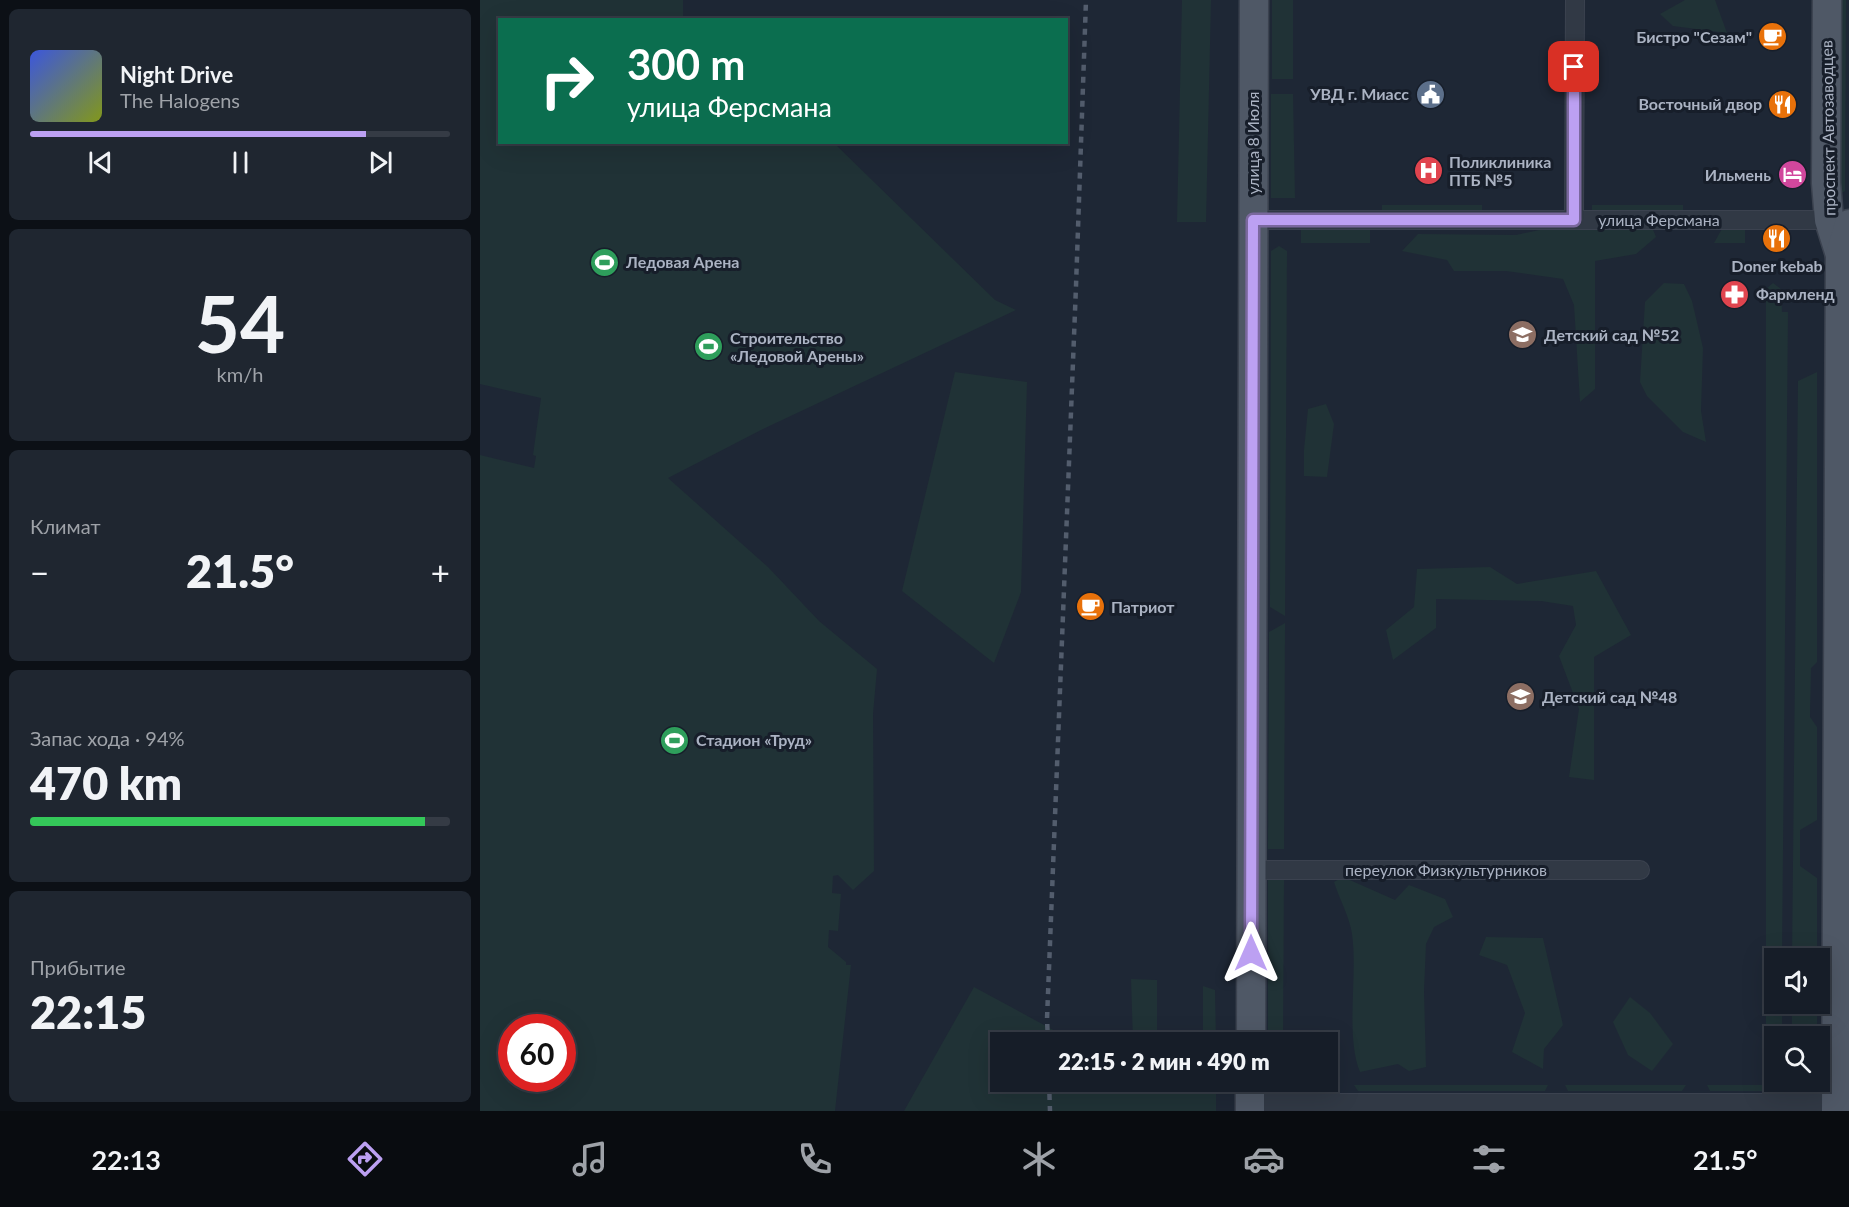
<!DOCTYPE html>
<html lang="ru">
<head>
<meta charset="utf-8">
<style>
	:root { --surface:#161d28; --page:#1f2630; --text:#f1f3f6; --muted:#9ea2a8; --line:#353b45; --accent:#bca0f2 }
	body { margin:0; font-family:Lato,sans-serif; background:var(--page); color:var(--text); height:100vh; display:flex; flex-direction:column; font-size:22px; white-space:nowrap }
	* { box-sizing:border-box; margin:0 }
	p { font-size:20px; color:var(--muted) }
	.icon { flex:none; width:33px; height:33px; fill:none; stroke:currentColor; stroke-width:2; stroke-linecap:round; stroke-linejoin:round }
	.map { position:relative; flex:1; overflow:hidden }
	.details { display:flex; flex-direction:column; gap:9px; padding:9px; background:#0c1016; width:480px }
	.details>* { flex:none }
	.guide { position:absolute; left:18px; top:18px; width:570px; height:126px; border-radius:0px; box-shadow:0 6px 24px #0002,0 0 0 2px var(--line); background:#0b6e4f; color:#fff; overflow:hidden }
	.controls { position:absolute; left:1284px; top:948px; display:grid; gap:12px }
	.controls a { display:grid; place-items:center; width:66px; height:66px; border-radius:0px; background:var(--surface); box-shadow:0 6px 24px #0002,0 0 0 2px var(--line); font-size:30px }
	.speed { position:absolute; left:18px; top:1014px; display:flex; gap:12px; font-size:30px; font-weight:700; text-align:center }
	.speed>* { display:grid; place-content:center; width:78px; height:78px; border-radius:50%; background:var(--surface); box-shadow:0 6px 24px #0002,0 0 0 2px var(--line); line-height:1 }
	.speed .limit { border:9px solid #d22; background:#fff; color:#111 }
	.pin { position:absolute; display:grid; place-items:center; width:51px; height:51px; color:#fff; margin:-26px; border-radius:12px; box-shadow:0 3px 9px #0006 }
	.me { position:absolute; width:66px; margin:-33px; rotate:0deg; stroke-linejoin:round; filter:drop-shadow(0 0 4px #0008) }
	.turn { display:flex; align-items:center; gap:21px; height:126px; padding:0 30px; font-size:27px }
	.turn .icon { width:78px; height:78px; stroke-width:2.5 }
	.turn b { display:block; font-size:42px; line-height:51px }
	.big { font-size:45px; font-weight:800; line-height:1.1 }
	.details .card { flex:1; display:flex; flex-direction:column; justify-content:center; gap:9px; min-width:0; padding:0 21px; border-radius:9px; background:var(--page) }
	.details .dial { align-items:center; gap:0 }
	.dial b { font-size:78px; line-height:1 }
	.song { display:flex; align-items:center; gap:18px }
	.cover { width:72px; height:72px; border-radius:9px; background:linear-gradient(135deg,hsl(230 70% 55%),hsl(70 70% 35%)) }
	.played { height:6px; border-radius:3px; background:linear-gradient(90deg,var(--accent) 80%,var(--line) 80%) }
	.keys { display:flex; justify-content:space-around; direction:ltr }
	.heat { display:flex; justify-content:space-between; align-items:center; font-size:33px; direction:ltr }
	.charge { height:9px; border-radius:4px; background:linear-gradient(90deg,#34c759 94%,var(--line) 0) }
	.trip { position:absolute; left:510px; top:1032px; width:348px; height:60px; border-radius:0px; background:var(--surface); box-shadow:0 6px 24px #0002,0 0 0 2px var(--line); font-weight:800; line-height:60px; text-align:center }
	.tab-bar { display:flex; height:96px; justify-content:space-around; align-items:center; background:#090c10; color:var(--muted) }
	.tab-bar .icon { width:42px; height:42px }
	.tab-bar .active { color:var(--accent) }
	.tab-bar b { font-size:27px; color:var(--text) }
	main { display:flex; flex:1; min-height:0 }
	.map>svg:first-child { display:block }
	.green { fill:#203236; fill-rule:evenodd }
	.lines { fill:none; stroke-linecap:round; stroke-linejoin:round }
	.minor-casing { stroke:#3b424f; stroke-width:20 }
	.primary-casing { stroke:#3b424f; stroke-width:31 }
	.minor { stroke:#313945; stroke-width:18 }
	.primary { stroke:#4f5866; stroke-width:28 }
	.rail { stroke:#535d6d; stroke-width:4.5; stroke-dasharray:6 6; stroke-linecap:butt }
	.route-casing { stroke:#7a689d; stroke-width:15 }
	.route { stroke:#bca0f2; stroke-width:10 }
	.labels { text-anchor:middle; stroke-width:6; stroke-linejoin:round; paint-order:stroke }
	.poi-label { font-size:16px; font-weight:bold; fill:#abb3c3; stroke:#171e2a; text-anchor:start }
	.street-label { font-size:16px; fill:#abb3c3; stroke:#171e2a }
</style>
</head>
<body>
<main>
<section class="details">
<div class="card">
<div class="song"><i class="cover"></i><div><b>Night Drive</b><p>The Halogens</p></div></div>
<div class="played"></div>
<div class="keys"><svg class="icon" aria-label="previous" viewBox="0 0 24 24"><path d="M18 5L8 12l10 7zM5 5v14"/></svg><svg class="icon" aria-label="pause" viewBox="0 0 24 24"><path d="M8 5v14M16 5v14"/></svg><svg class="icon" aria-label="next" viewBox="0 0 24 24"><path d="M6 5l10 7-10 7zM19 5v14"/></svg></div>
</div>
<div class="card dial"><b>54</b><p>km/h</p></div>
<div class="card"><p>Климат</p>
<div class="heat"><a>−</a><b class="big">21.5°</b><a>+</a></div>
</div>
<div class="card"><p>Запас хода · 94%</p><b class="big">470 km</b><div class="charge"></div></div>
<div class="card"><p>Прибытие</p><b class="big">22:15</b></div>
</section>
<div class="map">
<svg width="1369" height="1111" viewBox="0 0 1369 1111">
	<rect width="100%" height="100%" fill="#1e2735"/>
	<g class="green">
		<path d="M0 0H203V16L227 19 20 20V142L354 143 515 300 536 310 283 429 188 478 288 567 339 621 397 669 393 714 394 871 373 890 358 875 353 876 352 893 361 894 358 931 349 930 348 947 366 962V965H371L355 1111H0V455L54 468 56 456 53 455 61 398 0 384ZM32 1028H82V1078H32Z"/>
		<polygon points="702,0 731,0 726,222 697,222"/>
		<rect x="792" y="0" width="21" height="79"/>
		<polygon points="1205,0 1235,0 1247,33 1193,26 1180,14"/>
		<polygon points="1356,0 1366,0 1365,191 1360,194"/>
		<polygon points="791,94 813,94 815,198 791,198"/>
		<polygon points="902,205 1002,205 1002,210 902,211"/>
		<rect x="1112" y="205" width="91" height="5"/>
		<polygon points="1167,215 1176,237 1156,254 1115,261 1115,389 1100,402 1094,305 1083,279 1026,271 974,271 967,260 922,251 938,234 1036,235 1083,225"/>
		<rect x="821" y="227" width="69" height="16"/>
		<polygon points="1243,227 1265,227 1265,243 1234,243"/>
		<polygon points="799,246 807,251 805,616 790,607 791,251"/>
		<polygon points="1184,283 1204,284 1212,301 1223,348 1221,411 1226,442 1203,432 1167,396 1160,382 1165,302"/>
		<polygon points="1293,283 1301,289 1302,312 1308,312 1302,958 1294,958 1294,1004 1302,1004 1302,1036 1294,1036 1293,1075 1286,1069 1286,289"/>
		<polygon points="475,372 547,382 541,592 514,663 422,591"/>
		<polygon points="1337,372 1337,662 1331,668 1330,717 1337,727 1337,820 1320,830 1320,866 1337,878 1337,958 1312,958 1318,381"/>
		<polygon points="846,404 854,424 847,477 824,476 824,450 828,409"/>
		<polygon points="1010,567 1037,584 1116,571 1151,635 1114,657 1114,780 1089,777 1099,709 1079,656 1096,625 1093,606 1061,601 956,599 956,628 913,660 906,630 934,607 937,569"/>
		<polygon points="805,623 804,849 788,849 789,632"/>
		<path d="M863 877 915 900 929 885 965 899 973 917 954 927 946 944 944 991 946 1067 929 1071 918 1064 880 1072C865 1034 878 976 872 934 870 918 859 898 854 882Z"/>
		<polygon points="788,880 804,880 803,1042 788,1042"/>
		<polygon points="1006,937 1063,938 1083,1025 1064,1049 1063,1069 1032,1052 1045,1013 1027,965 999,955"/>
		<polygon points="651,979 677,980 677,1042 723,1042 723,986 735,990 736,1042 653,1042"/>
		<polygon points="494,987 577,1032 624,1042 520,1042 520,1082 736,1082 736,1111 424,1111"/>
		<polygon points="1150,997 1170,1013 1193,1044 1172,1071 1148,1055 1133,1022"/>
		<rect x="1312" y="1004" width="25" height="32"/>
		<polygon points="874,1085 1068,1085 1065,1091 878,1091"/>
		<polygon points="1085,1085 1206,1085 1202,1091 1088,1091"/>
		<polygon points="1227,1085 1305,1085 1305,1091 1230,1091"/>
	</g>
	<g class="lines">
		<defs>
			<g id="minor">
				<polyline points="773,220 1349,220"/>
				<polyline points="1094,220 1095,0"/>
				<polyline points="771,870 1160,870"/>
				<polyline points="770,1103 1356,1103 1365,1106"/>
			</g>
			<g id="primary">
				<polyline points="1347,0 1346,183 1349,220 1360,255"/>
				<polyline points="771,1042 774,0"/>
				<polyline points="770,1082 770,1111"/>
				<polyline points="1356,1111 1360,255 1369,224"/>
			</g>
		</defs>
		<use href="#minor" class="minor-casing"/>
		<use href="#primary" class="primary-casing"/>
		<use href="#minor" class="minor"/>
		<use href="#primary" class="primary"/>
		<g class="rail">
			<polyline points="568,1042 567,1019 596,286 606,0"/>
			<polyline points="569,1082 570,1111"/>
		</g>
	</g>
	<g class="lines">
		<defs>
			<polyline id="route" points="771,953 773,220 1094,220 1094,67"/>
		</defs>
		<use href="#route" class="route-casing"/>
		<use href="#route" class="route"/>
	</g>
	<defs>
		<symbol id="cafe-disc" viewBox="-11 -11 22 22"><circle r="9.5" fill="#e8710a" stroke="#171e2a"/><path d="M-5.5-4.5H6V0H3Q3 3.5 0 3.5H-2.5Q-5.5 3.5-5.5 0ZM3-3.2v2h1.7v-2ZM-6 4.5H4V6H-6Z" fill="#fff"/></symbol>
		<symbol id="civic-disc" viewBox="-11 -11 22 22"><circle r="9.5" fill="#5c6f8a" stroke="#171e2a"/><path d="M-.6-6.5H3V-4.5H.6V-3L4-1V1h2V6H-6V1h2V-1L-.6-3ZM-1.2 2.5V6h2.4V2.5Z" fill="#fff"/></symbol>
		<symbol id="restaurant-disc" viewBox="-11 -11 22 22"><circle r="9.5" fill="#e8710a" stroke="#171e2a"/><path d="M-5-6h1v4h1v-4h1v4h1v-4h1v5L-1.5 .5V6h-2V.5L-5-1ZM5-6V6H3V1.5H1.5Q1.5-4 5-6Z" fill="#fff"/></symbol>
		<symbol id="hospital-disc" viewBox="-11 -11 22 22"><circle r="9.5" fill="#e0444e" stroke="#171e2a"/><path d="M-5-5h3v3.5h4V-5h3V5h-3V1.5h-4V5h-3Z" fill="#fff"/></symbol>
		<symbol id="hotel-disc" viewBox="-11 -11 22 22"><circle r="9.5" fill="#d1479c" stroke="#171e2a"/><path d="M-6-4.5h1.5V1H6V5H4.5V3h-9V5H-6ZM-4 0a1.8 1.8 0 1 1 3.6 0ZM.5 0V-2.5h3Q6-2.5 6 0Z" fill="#fff"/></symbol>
		<symbol id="stadium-disc" viewBox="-11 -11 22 22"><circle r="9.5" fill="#2e9e5b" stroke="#171e2a"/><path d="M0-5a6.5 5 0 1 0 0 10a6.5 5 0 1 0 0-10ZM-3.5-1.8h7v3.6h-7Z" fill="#fff"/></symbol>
		<symbol id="pharmacy-disc" viewBox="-11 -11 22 22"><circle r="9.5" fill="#e0444e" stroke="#171e2a"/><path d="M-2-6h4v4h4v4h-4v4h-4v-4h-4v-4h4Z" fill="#fff"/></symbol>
		<symbol id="school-disc" viewBox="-11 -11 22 22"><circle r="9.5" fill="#8d6e63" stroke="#171e2a"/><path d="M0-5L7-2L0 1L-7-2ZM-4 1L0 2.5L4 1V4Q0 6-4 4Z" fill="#fff"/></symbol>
	</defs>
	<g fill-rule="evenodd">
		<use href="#cafe-disc" x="1276" y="20" width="33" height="33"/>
		<use href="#civic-disc" x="934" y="78" width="33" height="33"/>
		<use href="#restaurant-disc" x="1286" y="88" width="33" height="33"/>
		<use href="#hospital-disc" x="932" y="154" width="33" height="33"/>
		<use href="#hotel-disc" x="1296" y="158" width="33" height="33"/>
		<use href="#restaurant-disc" x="1280" y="222" width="33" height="33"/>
		<use href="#stadium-disc" x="108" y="246" width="33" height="33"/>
		<use href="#pharmacy-disc" x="1238" y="278" width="33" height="33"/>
		<use href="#school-disc" x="1026" y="318" width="33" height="33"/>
		<use href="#stadium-disc" x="212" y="330" width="33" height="33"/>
		<use href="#cafe-disc" x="594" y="590" width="33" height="33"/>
		<use href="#school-disc" x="1024" y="680" width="33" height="33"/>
		<use href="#stadium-disc" x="178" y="724" width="33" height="33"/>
	</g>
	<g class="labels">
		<g class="poi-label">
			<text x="1272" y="43" text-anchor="end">Бистро "Сезам"</text>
			<text x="929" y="100" text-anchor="end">УВД г. Миасс</text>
			<text x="1282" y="110" text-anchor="end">Восточный двор</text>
			<text x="969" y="168">Поликлиника<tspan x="969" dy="18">ПТБ №5</tspan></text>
			<text x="1291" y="181" text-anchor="end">Ильмень</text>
			<text x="146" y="268">Ледовая Арена</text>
			<text x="1297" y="272" text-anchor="middle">Doner kebab</text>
			<text x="1276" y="300">Фармленд</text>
			<text x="1064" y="341">Детский сад №52</text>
			<text x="250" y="344">Строительство<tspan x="250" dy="18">«Ледовой Арены»</tspan></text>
			<text x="631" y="613">Патриот</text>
			<text x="1062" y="703">Детский сад №48</text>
			<text x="216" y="746">Стадион «Труд»</text>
		</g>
		<g class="street-label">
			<text transform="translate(1348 128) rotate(-91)" y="6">проспект Автозаводцев</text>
			<text transform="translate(773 143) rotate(-90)" y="6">улица 8 Июля</text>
			<text x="1179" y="226">улица Ферсмана</text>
			<text x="966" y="876">переулок Физкультурников</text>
		</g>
	</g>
</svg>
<div class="controls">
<a><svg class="icon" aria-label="sound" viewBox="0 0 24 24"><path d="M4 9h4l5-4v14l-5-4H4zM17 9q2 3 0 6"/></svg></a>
<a><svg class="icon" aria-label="search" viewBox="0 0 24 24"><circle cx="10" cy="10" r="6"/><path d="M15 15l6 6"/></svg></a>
</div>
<div class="speed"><div class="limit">60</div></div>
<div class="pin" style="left:1094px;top:67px;background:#d93025"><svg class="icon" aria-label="arrive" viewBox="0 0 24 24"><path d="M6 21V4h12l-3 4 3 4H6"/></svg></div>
<svg class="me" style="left:771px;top:953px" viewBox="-20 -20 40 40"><path d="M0-17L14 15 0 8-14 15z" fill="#bca0f2" stroke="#fff" stroke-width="4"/></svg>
<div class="trip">22:15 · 2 мин · 490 m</div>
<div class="guide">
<div class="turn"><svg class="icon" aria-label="right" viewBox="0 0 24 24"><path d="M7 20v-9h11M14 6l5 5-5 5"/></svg><div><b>300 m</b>улица Ферсмана</div></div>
</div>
</div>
</main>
<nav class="tab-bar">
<b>22:13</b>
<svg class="icon active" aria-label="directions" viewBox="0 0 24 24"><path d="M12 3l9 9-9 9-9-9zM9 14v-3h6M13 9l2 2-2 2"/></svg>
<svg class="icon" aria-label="music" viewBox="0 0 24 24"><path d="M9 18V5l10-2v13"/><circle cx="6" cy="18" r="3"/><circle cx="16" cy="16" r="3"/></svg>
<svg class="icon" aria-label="phone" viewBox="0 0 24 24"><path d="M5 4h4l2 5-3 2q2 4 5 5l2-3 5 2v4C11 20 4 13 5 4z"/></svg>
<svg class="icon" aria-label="climate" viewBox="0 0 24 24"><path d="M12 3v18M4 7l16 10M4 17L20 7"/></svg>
<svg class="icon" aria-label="car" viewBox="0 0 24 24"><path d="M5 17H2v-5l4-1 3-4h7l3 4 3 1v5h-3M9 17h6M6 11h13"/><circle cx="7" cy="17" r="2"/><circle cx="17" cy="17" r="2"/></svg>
<svg class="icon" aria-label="filters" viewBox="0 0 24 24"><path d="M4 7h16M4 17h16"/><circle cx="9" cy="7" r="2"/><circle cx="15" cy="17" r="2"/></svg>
<b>21.5°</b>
</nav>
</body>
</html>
